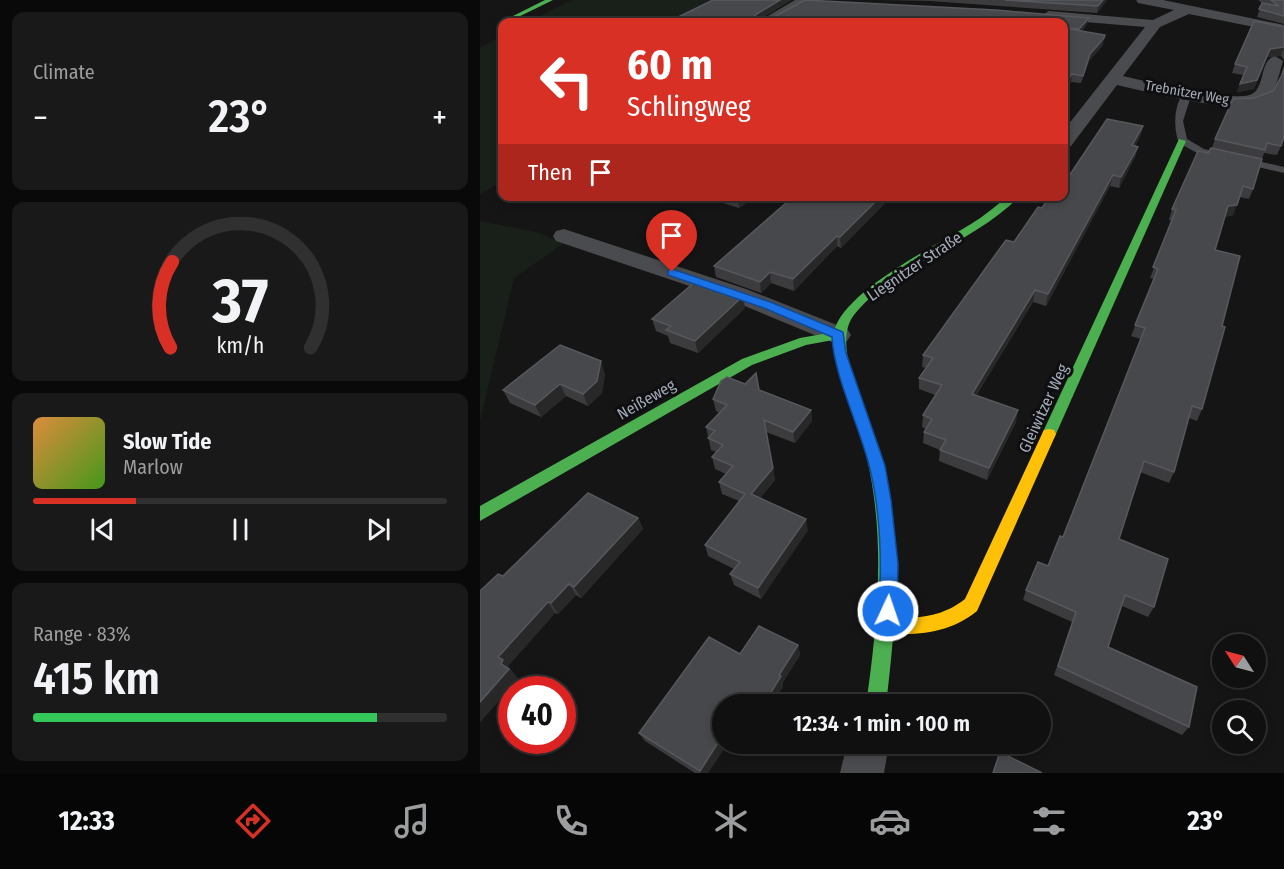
<!DOCTYPE html>
<html lang="en">
<head>
<meta charset="utf-8">
<style>
	:root { --surface:#101010; --page:#191919; --text:#f1f3f6; --muted:#9c9d9f; --line:#303030; --accent:#d93025 }
	body { margin:0; font-family:"Fira Sans Condensed",sans-serif; background:var(--page); color:var(--text); height:100vh; display:flex; flex-direction:column; font-size:22px; white-space:nowrap }
	* { box-sizing:border-box; margin:0 }
	p { font-size:20px; color:var(--muted) }
	.icon { flex:none; width:33px; height:33px; fill:none; stroke:currentColor; stroke-width:2; stroke-linecap:round; stroke-linejoin:round }
	.map { position:relative; flex:1; overflow:hidden }
	.side { display:flex; flex-direction:column; gap:12px; padding:12px; background:#090909; width:480px }
	.side>* { flex:none }
	.guide { position:absolute; left:18px; top:18px; width:570px; height:183px; border-radius:12px; box-shadow:0 3px 9px #0003,0 0 0 2px var(--line); background:#d93025; color:#fff; overflow:hidden }
	.needle { width:39px; rotate:306deg }
	.tools { position:absolute; left:732px; top:634px; display:grid; gap:12px }
	.tools a { display:grid; place-items:center; width:54px; height:54px; border-radius:50%; background:var(--surface); box-shadow:0 3px 9px #0003,0 0 0 2px var(--line); font-size:30px }
	.speed { position:absolute; left:18px; top:676px; display:flex; gap:12px; font-size:30px; font-weight:700; text-align:center }
	.speed>* { display:grid; place-content:center; width:78px; height:78px; border-radius:50%; background:var(--surface); box-shadow:0 3px 9px #0003,0 0 0 2px var(--line); line-height:1 }
	.speed .limit { border:9px solid #d22; background:#fff; color:#111 }
	.pin { position:absolute; display:grid; place-items:center; width:51px; height:51px; color:#fff; margin:-62px -26px; border-radius:50% 50% 50% 0; rotate:-45deg; box-shadow:0 0 6px #0007 }
	.pin .icon { rotate:45deg }
	.me { position:absolute; width:66px; margin:-33px; rotate:3deg; stroke-linejoin:round; filter:drop-shadow(0 0 4px #0008) }
	.turn { display:flex; align-items:center; gap:21px; height:126px; padding:0 30px; font-size:27px }
	.turn .icon { width:78px; height:78px; stroke-width:2.5 }
	.turn b { display:block; font-size:42px; line-height:51px }
	.then { display:flex; align-items:center; height:57px; padding:0 30px; background:#0003; gap:12px; font-size:22px }
	.big { font-size:45px; font-weight:600; line-height:1.1 }
	.side .widget { flex:1; display:flex; flex-direction:column; justify-content:center; gap:9px; min-width:0; padding:0 21px; border-radius:12px; background:var(--page) }
	.side .dial { align-items:center; gap:0 }
	.dial svg { height:156px; overflow:visible; fill:none; stroke:var(--line); stroke-width:7; stroke-linecap:round; text-anchor:middle }
	.dial text { fill:var(--text); stroke:none }
	.song { display:flex; align-items:center; gap:18px }
	.cover { width:72px; height:72px; border-radius:9px; background:linear-gradient(135deg,hsl(30 70% 55%),hsl(100 70% 35%)) }
	.played { height:6px; border-radius:3px; background:linear-gradient(90deg,var(--accent) 25%,var(--line) 25%) }
	.keys { display:flex; justify-content:space-around; direction:ltr }
	.heat { display:flex; justify-content:space-between; align-items:center; font-size:33px; direction:ltr }
	.charge { height:9px; border-radius:4px; background:linear-gradient(90deg,#34c759 83%,var(--line) 0) }
	.trip { position:absolute; left:232px; top:694px; width:339px; height:60px; border-radius:30px; background:var(--surface); box-shadow:0 3px 9px #0003,0 0 0 2px var(--line); font-weight:600; line-height:60px; text-align:center }
	.menu { display:flex; height:96px; justify-content:space-around; align-items:center; background:#060606; color:var(--muted) }
	.menu .icon { width:42px; height:42px }
	.menu .active { color:var(--accent) }
	.menu b { font-size:27px; color:var(--text) }
	main { display:flex; flex:1; min-height:0 }
	.map>svg:first-child { display:block }
	.green { fill:#192019 }
	.lines { fill:none; stroke-linecap:round; stroke-linejoin:round }
	.lane { fill:#494b4e; fill-rule:evenodd }
	.street { fill:#494b4e; fill-rule:evenodd }
	.fast { fill:#4caf50; fill-rule:evenodd }
	.slow { fill:#ffc107; fill-rule:evenodd }
	.wall { fill:#3c3c3f }
	.shaded-wall { fill:#282829 }
	.building { fill:#47484c; stroke:#56585d; stroke-width:1.5 }
	.route { fill:#1a73e8; stroke:#114b97; stroke-width:1.5 }
	.labels { text-anchor:middle; stroke-width:6; stroke-linejoin:round; paint-order:stroke }
	.far-street-label { font-size:14px; fill:#a5acb8; stroke:#0f0f11 }
	.street-label { font-size:16px; fill:#a5acb8; stroke:#0f0f11 }
</style>
</head>
<body>
<main>
<section class="side">
<div class="widget"><p>Climate</p>
<div class="heat"><a>−</a><b class="big">23°</b><a>+</a></div>
</div>
<div class="widget dial"><svg viewBox="0 0 100 80">
<path d="M14 69A42 42 0 1 1 86 69"/>
<path d="M14 69A42 42 0 0 1 15 25" stroke="#d93025"/>
<text x="50" y="56" font-size="32" font-weight="700">37</text>
<text x="50" y="72" font-size="11">km/h</text>
</svg></div>
<div class="widget">
<div class="song"><i class="cover"></i><div><b>Slow Tide</b><p>Marlow</p></div></div>
<div class="played"></div>
<div class="keys"><svg class="icon" aria-label="previous" viewBox="0 0 24 24"><path d="M18 5L8 12l10 7zM5 5v14"/></svg><svg class="icon" aria-label="pause" viewBox="0 0 24 24"><path d="M8 5v14M16 5v14"/></svg><svg class="icon" aria-label="next" viewBox="0 0 24 24"><path d="M6 5l10 7-10 7zM19 5v14"/></svg></div>
</div>
<div class="widget"><p>Range · 83%</p><b class="big">415 km</b><div class="charge"></div></div>
</section>
<div class="map">
<svg width="804" height="773" viewBox="0 0 804 773">
	<rect width="100%" height="100%" fill="#151515"/>
	<g class="green">
		<polygon points="91,0 235,0 190,22 49,22"/>
		<polygon points="22,36 22,182 0,194 0,48"/>
		<polygon points="0,221 56,232 84,243 34,278 0,421"/>
	</g>
	<g class="lines">
		<path class="lane" d="M708 90 712 93 703 121 707 139 724 149 804 167V173L717 153 699 143C693 129 693 99 708 90Z"/>
		<g class="street">
			<polygon points="315,0 332,0 294,22 278,22"/>
			<path d="M656 0H683L804 25V33L709 14 680 27 643 76C665 81 755 103 772 94 786 86 779 60 795 56L803 61C799 73 796 95 783 102 755 115 668 92 637 85L591 146 584 148V130L665 27 569 19 562 15 569 11 673 20 694 10 658 3Z"/>
			<polygon points="84,229 266,289 367,329 371,335 367,341 358,344 349,341 248,299 76,241 73,236 76,231"/>
			<polygon points="367,744 409,744 404,773 360,773"/>
		</g>
		<g class="fast">
			<polygon points="65,0 73,0 28,22 21,22"/>
			<polygon points="699,139 706,141 576,434 574,438 564,438 562,434"/>
			<path d="M528 196H540C493 244 415 264 374 315 349 347 391 418 401 453 424 535 416 621 406 705H386C398 621 406 537 386 454 377 416 356 380 353 340L326 345 272 365 0 521V506L262 359 320 338 354 332C362 292 457 245 491 224 504 216 516 206 528 196Z"/>
		</g>
		<path class="slow" d="M569 429 574 430 576 434 497 611C470 633 440 635 407 634L401 632 398 626 401 620C409 617 416 618 425 618 448 617 466 614 485 599L562 434 564 430Z"/>
	</g>
	<g class="wall">
		<polygon points="233,0 311,0 282,18 609,18 607,24 602,31 623,45 609,61 601,83 591,82 584,90 584,22 188,22"/>
		<polygon points="403,0 627,0 617,13 450,1"/>
		<polygon points="778,0 804,0 804,24 777,17 782,3"/>
		<polygon points="804,27 804,60 801,56 787,57 774,89 757,92 763,75 752,73 755,64"/>
		<polygon points="804,66 804,137 801,146 797,155 784,153 773,189 769,199 759,197 753,215 745,217 735,250 742,326 722,409 717,421 709,418 694,472 689,483 660,472 639,539 674,607 668,617 642,606 628,647 709,727 702,735 574,675 592,622 543,600 546,590 568,566 583,537 661,339 651,336 674,279 670,278 692,221 689,220 692,209 732,148 735,139 774,98 793,91 800,78"/>
		<polygon points="663,126 660,137 655,146 658,147 655,157 639,188 630,186 566,306 553,302 496,396 536,422 507,480 459,461 460,450 443,443 444,432 446,429 442,427 443,415 455,395 439,389 439,378 446,368 442,367 443,355 534,242 587,179"/>
		<polygon points="221,196 276,196 259,208"/>
		<polygon points="314,196 406,196 406,202 361,248 357,246 314,291 291,283 281,293 236,277 234,266"/>
		<polygon points="437,196 468,196 462,203"/>
		<polygon points="265,308 218,353 190,343 188,336 176,331 172,319"/>
		<polygon points="125,374 122,393 108,406 86,396 61,417 30,403 23,390"/>
		<polygon points="279,390 331,410 332,421 315,443 286,432 295,480 280,498 328,530 281,599 254,585 250,574 254,569 228,556 225,545 259,501 242,494 239,482 246,474 235,469 232,457 236,452 231,450 226,427 240,413 236,411 233,399"/>
		<polygon points="158,518 163,529 101,598 96,595 78,614 75,613 28,666 38,679 0,722 23,576"/>
		<polygon points="318,645 320,655 303,682 303,686 292,705 243,705 243,744 247,744 228,773 215,773 165,741 159,733 260,654"/>
	</g>
	<g class="shaded-wall">
		<polygon points="300,0 311,0 276,22 275,15"/>
		<polygon points="623,0 627,0 617,13 618,6"/>
		<polygon points="609,18 607,24 598,36 599,29"/>
		<polygon points="624,38 623,45 609,61 601,83 603,76 610,54"/>
		<polygon points="804,47 801,56 787,57 774,89 757,92 760,84 790,49"/>
		<polygon points="592,74 591,82 584,90 584,84"/>
		<polygon points="663,126 660,137 649,156 652,145"/>
		<polygon points="658,147 655,157 639,188 641,177"/>
		<polygon points="633,175 630,186 566,306 568,294"/>
		<polygon points="260,196 276,196 259,208 257,198"/>
		<polygon points="401,196 406,196 406,202 361,248 360,237"/>
		<polygon points="462,196 468,196 462,203"/>
		<polygon points="757,205 753,215 744,217 748,206"/>
		<polygon points="357,236 357,246 314,291 313,279"/>
		<polygon points="290,272 291,283 281,293 280,282"/>
		<polygon points="555,290 553,302 490,406 492,394"/>
		<polygon points="263,296 265,308 218,353 215,341"/>
		<polygon points="121,361 125,374 122,393 108,406 103,394"/>
		<polygon points="80,384 86,396 61,417 55,405"/>
		<polygon points="331,410 332,421 315,443 313,432"/>
		<polygon points="538,410 536,422 507,480 509,468"/>
		<polygon points="293,468 295,480 274,506 271,494"/>
		<polygon points="158,518 163,529 101,598 94,587"/>
		<polygon points="326,519 328,530 281,599 278,588"/>
		<polygon points="89,584 96,595 78,614 71,603"/>
		<polygon points="68,602 75,613 28,666 38,679 0,722 0,702 21,664 18,657"/>
		<polygon points="318,645 320,655 303,682 303,686 292,705 283,705 299,675"/>
		<polygon points="243,735 243,744 247,744 228,773 221,773 220,771"/>
	</g>
	<g class="building">
		<polygon points="233,0 300,0 275,15 277,18 294,17 325,0 516,10 609,18 599,29 584,28 625,35 624,38 610,54 603,76 592,74 584,84 584,22 514,22 473,19 471,22 188,22"/>
		<polygon points="525,0 623,0 618,6"/>
		<polygon points="791,0 804,0 804,16 779,9 782,3 799,6"/>
		<polygon points="774,21 804,27 804,47 790,49 777,80 760,84 767,67 755,64"/>
		<polygon points="804,68 804,137 801,146 787,143 785,150 735,139 753,99 774,98 793,91 802,75"/>
		<polygon points="627,119 663,126 652,145 658,147 641,177 633,175 568,294 555,290 492,394 538,410 509,468 460,450 466,440 444,432 452,419 443,415 462,385 439,378 453,358 443,355 526,240 534,242 558,207 562,208 570,196 584,196 584,178 587,179"/>
		<polygon points="731,148 782,159 773,189 763,186 757,205 748,206 735,250 760,256 742,326 745,327 722,409 712,406 694,472 664,461 639,539 688,559 674,607 645,595 628,647 717,687 709,727 578,666 596,612 546,590 558,562 568,566 580,536 583,537 665,328 655,325 678,269 673,267 696,210 692,209 718,151 728,153"/>
		<polygon points="314,196 401,196 360,237 357,236 313,279 290,272 280,282 234,266"/>
		<polygon points="217,280 263,296 215,341 186,330 191,326 172,319"/>
		<polygon points="80,345 121,361 117,381 103,394 80,384 55,405 23,390"/>
		<polygon points="276,373 279,390 331,410 313,432 284,420 293,468 271,494 326,519 278,588 250,574 260,562 225,545 265,494 239,482 253,466 232,457 243,445 228,438 235,431 226,427 247,405 233,399 241,381 247,377 265,384"/>
		<polygon points="108,493 158,518 94,587 89,584 71,603 68,602 18,657 23,660 21,664 29,669 0,702 0,591 18,574 23,576"/>
		<polygon points="279,626 318,645 299,675 301,676 283,705 267,705 264,703 262,705 243,705 243,735 220,771 159,733 229,637 260,654"/>
		<polygon points="520,752 562,773 513,773"/>
	</g>
	<path class="route" d="M192 269 293 303 363 332 366 353 405 466 411 500 418 564 417 611 414 617 408 619 402 617 399 611C402 562 401 512 389 465 379 425 354 376 352 337L284 308 188 275V270Z"/>
	<g class="labels">
		<g class="far-street-label">
			<text transform="translate(707 92) rotate(10)" y="5">Trebnitzer Weg</text>
		</g>
		<g class="street-label">
			<text transform="translate(434 266) rotate(-34)" y="6">Liegnitzer Straße</text>
			<text transform="translate(166 399) rotate(-30)" y="6">Neißeweg</text>
			<text transform="translate(563 408) rotate(-65)" y="6">Gleiwitzer Weg</text>
		</g>
	</g>
</svg>
<div class="tools">
<a><svg class="needle" viewBox="-14 -14 28 28"><path d="M0-13l5 13h-10z" fill="#e53935"/><path d="M0 13l5-13h-10z" fill="#9c9d9f"/></svg></a>
<a><svg class="icon" aria-label="search" viewBox="0 0 24 24"><circle cx="10" cy="10" r="6"/><path d="M15 15l6 6"/></svg></a>
</div>
<div class="speed"><div class="limit">40</div></div>
<div class="pin" style="left:192px;top:272px;background:#d93025"><svg class="icon" aria-label="arrive" viewBox="0 0 24 24"><path d="M6 21V4h12l-3 4 3 4H6"/></svg></div>
<svg class="me" style="left:408px;top:611px" viewBox="-20 -20 40 40"><circle r="17" fill="#1a73e8" stroke="#fff" stroke-width="3"/><path d="M0-11L8 9 0 5-8 9z" fill="#fff"/></svg>
<div class="trip">12:34 · 1 min · 100 m</div>
<div class="guide">
<div class="turn"><svg class="icon" aria-label="left" viewBox="0 0 24 24"><path d="M17 20v-9H6M10 6l-5 5 5 5"/></svg><div><b>60 m</b>Schlingweg</div></div>
<div class="then">Then<svg class="icon" aria-label="arrive" viewBox="0 0 24 24"><path d="M6 21V4h12l-3 4 3 4H6"/></svg></div>
</div>
</div>
</main>
<nav class="menu">
<b>12:33</b>
<svg class="icon active" aria-label="directions" viewBox="0 0 24 24"><path d="M12 3l9 9-9 9-9-9zM9 14v-3h6M13 9l2 2-2 2"/></svg>
<svg class="icon" aria-label="music" viewBox="0 0 24 24"><path d="M9 18V5l10-2v13"/><circle cx="6" cy="18" r="3"/><circle cx="16" cy="16" r="3"/></svg>
<svg class="icon" aria-label="phone" viewBox="0 0 24 24"><path d="M5 4h4l2 5-3 2q2 4 5 5l2-3 5 2v4C11 20 4 13 5 4z"/></svg>
<svg class="icon" aria-label="climate" viewBox="0 0 24 24"><path d="M12 3v18M4 7l16 10M4 17L20 7"/></svg>
<svg class="icon" aria-label="car" viewBox="0 0 24 24"><path d="M5 17H2v-5l4-1 3-4h7l3 4 3 1v5h-3M9 17h6M6 11h13"/><circle cx="7" cy="17" r="2"/><circle cx="17" cy="17" r="2"/></svg>
<svg class="icon" aria-label="filters" viewBox="0 0 24 24"><path d="M4 7h16M4 17h16"/><circle cx="9" cy="7" r="2"/><circle cx="15" cy="17" r="2"/></svg>
<b>23°</b>
</nav>
</body>
</html>
